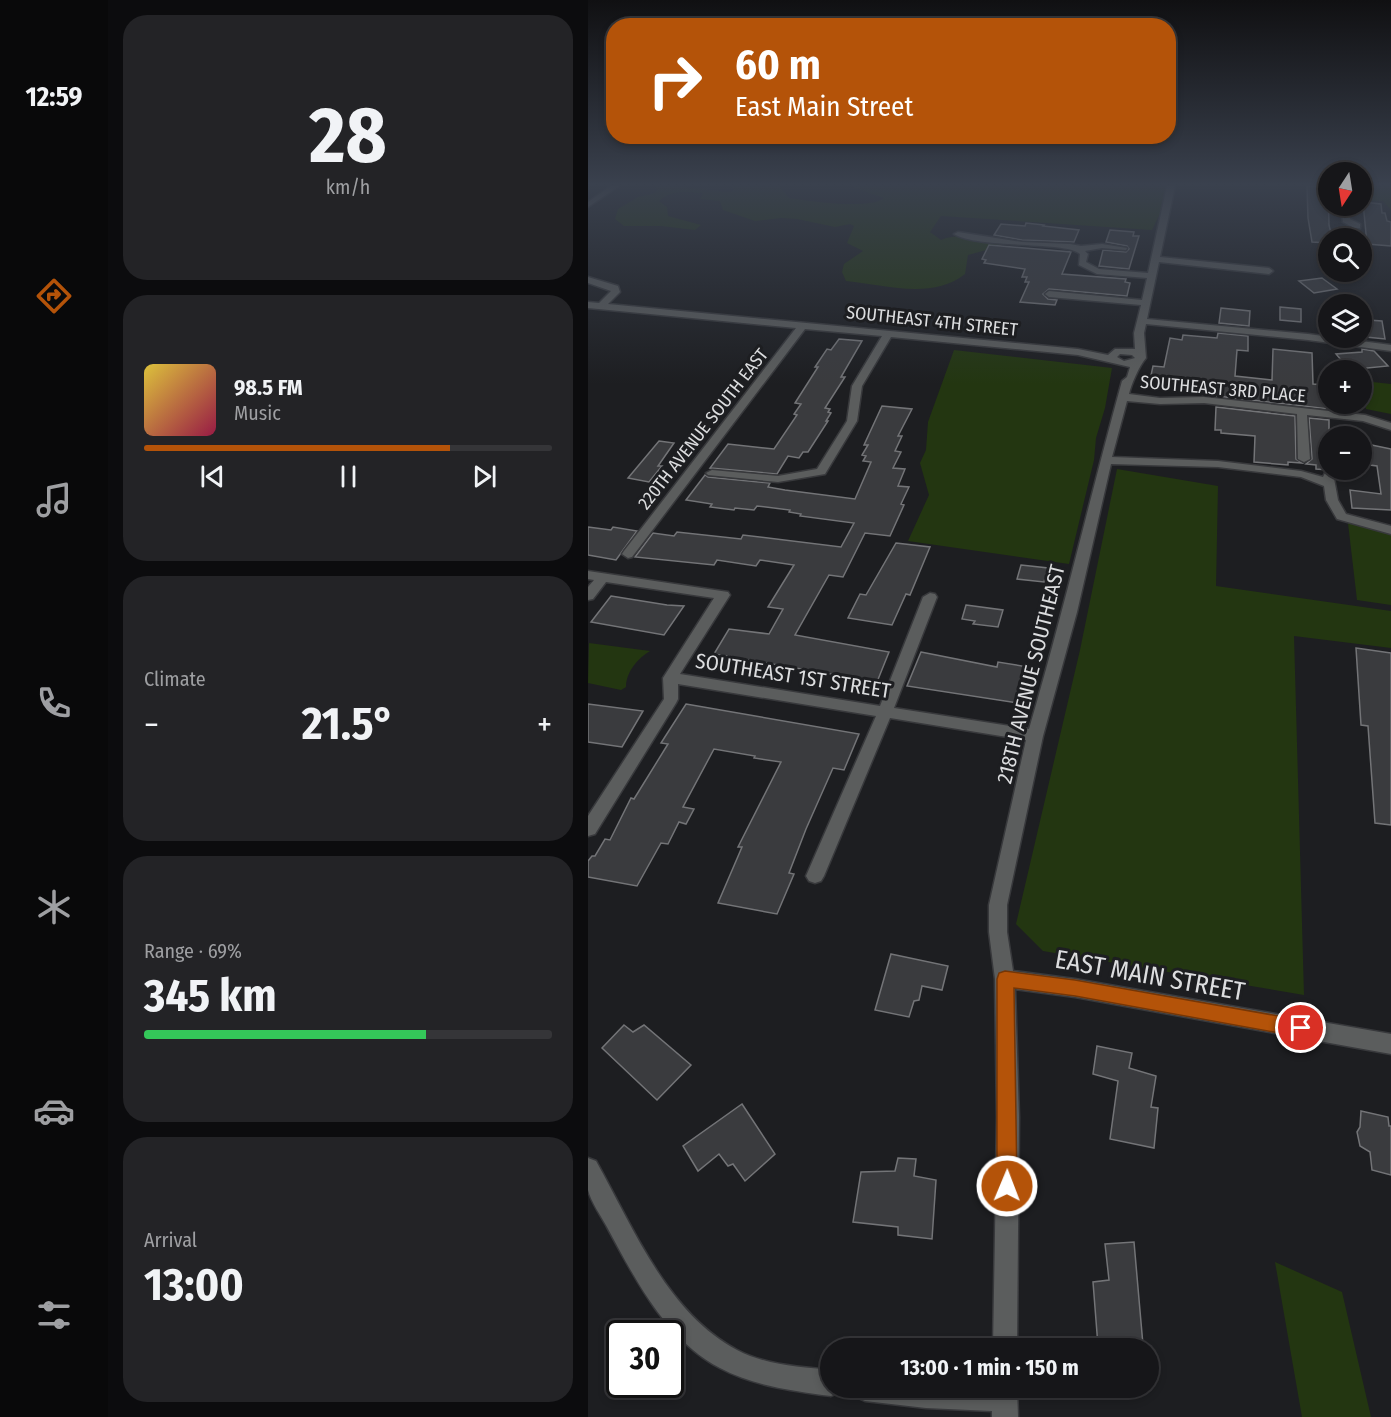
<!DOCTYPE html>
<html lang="en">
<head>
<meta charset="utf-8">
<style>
	:root { --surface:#161619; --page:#232326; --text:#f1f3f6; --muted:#9e9fa2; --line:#353538; --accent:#b45309 }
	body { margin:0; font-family:"Fira Sans Condensed",sans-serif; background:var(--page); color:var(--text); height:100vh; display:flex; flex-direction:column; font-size:22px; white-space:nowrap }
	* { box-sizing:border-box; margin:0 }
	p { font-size:20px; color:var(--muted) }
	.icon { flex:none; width:33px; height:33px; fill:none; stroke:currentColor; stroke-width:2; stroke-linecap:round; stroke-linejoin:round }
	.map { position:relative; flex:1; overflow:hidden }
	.drawer { display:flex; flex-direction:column; gap:15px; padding:15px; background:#0c0c0e; width:480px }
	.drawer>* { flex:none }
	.banner { position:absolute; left:18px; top:18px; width:570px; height:126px; border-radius:24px; box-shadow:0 3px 9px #0003,0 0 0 2px var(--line); background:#b45309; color:#fff; overflow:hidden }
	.needle { width:39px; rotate:192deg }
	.tools { position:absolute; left:730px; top:162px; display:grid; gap:12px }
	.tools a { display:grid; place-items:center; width:54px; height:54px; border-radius:50%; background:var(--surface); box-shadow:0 3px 9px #0003,0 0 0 2px var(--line); font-size:30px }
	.speed { position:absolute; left:18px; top:1320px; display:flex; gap:12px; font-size:30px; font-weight:700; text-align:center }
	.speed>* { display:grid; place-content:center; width:78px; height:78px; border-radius:50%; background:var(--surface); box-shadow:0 3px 9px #0003,0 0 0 2px var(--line); line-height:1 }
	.speed .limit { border:3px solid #111; border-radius:9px; background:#fff; color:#111 }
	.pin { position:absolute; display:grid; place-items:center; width:51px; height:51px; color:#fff; margin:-26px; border:3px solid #fff; border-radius:50%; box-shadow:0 2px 6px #0007 }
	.me { position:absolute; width:66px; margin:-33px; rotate:1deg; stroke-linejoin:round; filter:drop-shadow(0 0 4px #0008) }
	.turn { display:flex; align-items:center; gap:21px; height:126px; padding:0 30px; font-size:27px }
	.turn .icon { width:78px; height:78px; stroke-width:2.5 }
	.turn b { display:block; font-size:42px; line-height:51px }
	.big { font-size:45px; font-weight:700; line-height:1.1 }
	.drawer .tile { flex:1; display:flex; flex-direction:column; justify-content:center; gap:9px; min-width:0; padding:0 21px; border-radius:24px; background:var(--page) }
	.drawer .dial { align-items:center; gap:0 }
	.dial b { font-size:78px; line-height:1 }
	.song { display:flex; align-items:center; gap:18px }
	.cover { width:72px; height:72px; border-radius:9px; background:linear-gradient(135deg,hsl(50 70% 55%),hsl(340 70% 35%)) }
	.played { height:6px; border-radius:3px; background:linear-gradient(90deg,var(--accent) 75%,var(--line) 75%) }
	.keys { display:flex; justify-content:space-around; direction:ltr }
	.heat { display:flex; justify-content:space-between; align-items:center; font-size:33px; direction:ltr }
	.charge { height:9px; border-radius:4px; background:linear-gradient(90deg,#34c759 69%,var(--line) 0) }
	.trip { position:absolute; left:232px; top:1338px; width:339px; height:60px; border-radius:30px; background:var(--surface); box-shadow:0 3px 9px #0003,0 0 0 2px var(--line); font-weight:700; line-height:60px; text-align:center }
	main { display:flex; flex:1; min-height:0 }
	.tabs { display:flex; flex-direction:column; width:108px; justify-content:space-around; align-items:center; background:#09090a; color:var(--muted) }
	.tabs .icon { width:42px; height:42px }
	.tabs .on { color:var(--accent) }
	.tabs b { font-size:27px; color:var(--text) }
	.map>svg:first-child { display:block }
	.green { fill:#233611 }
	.building { fill:#3a3b3e; stroke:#737477; stroke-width:1.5 }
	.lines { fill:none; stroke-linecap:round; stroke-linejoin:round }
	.minor-casing { stroke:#38393c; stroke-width:3 }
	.minor { fill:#5b5d5d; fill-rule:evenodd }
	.route { fill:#b45309; stroke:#753606; stroke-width:1.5 }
	.labels { text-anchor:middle; stroke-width:6; stroke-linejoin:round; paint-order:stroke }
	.far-street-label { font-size:18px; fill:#dcdddf; stroke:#1d1e21 }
	.street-label { font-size:21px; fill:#dcdddf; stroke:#1d1e21 }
	.near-street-label { font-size:26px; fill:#dcdddf; stroke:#1d1e21 }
</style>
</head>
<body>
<main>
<nav class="tabs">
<b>12:59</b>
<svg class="icon on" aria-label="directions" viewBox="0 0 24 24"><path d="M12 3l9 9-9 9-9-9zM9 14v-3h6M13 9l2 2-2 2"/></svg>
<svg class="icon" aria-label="music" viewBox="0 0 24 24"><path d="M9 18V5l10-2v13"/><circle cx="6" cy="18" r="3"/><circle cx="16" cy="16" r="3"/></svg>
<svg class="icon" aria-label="phone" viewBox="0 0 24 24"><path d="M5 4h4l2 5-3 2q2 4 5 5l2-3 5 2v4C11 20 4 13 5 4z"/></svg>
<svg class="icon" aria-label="climate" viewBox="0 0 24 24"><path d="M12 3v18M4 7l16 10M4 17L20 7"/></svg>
<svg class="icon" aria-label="car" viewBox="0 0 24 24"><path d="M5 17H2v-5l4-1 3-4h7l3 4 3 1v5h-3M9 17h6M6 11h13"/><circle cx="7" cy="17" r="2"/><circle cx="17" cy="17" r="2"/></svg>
<svg class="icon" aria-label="filters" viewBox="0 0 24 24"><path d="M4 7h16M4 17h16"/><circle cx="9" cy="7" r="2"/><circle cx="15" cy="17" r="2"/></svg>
</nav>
<section class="drawer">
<div class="tile dial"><b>28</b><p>km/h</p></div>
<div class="tile">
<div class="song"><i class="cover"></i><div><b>98.5 FM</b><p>Music</p></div></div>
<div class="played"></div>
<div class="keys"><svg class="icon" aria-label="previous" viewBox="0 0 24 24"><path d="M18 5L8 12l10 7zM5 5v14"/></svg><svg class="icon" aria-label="pause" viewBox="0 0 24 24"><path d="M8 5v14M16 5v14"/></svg><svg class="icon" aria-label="next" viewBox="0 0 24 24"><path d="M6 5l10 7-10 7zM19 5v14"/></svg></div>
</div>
<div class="tile"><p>Climate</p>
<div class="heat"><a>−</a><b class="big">21.5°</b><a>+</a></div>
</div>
<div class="tile"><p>Range · 69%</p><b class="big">345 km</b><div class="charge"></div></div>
<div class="tile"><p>Arrival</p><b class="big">13:00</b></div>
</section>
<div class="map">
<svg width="803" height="1417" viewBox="0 0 803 1417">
	<rect width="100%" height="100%" fill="#1d1e21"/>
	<g class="green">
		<path d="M62 186H85L142 192 147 190 143 186H191L201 198C221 201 282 210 296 198L262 186H580L575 207 564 230 353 216 342 232 353 240C373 232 394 238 414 243L413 246 380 255 377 274C344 300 298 285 258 281L254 272 256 264 275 251 259 243 266 226 262 224 247 227 209 219 193 218 167 221 135 210 132 201 112 199 115 193C99 192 84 189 71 201L79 207 80 216 113 225 107 230 73 226H36L27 219 30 209 50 197 67 193 69 188Z"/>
		<polygon points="774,186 803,186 803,210 795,201 775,200"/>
		<polygon points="366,350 524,368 517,408 508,438 506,460 481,564 320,541 341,495 332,463 338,450 340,422"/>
		<polygon points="775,381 803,384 803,414 778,409"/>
		<polygon points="529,469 630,486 628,586 803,611 803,648 706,636 716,995 455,951 428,924 492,650"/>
		<polygon points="760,523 803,533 803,605 769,600"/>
		<path d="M1 643 62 651C50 658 38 672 38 687L33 690 0 683Z"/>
		<polygon points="687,1262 754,1292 783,1417 714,1417"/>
	</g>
	<g class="building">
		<polygon points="719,186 740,186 741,225 744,238 741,238 741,243 724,242 720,218"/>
		<polygon points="775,202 793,204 794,213 797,213 799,221 803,222 803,246 779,244"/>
		<polygon points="438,223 456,225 455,226 491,230 486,242 434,240 406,235 413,224 437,226"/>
		<polygon points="522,230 546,232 545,236 551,236 541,269 511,266 515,250 538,252 541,249 539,246 518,242"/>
		<polygon points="401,245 483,252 474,274 538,279 537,282 542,283 539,296 461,289 455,294 460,299 469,300 467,305 432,302 441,282 437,282 439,277 434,277 437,269 396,263 398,260 394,259"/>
		<polygon points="734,278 749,289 726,293 711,281"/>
		<polygon points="692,307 713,309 713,322 692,320"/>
		<polygon points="633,308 662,311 661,326 631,323"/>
		<polygon points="780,320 794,321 797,339 778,337 776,323 781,323"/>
		<polygon points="630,333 660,336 660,351 649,350 647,376 684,380 685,349 724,353 725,384 741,385 741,409 629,396 629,388 562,380 565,366 576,367 582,338 594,340 595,335 629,338"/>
		<polygon points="251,339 274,341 253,377 257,377 237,408 242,409 240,412 243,413 238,421 240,421 220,452 215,452 211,458 200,456 189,474 122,468 140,444 186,449 209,415 206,414 213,404 207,403 230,367 227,367 239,349 243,350"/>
		<polygon points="774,349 786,351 800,366 769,369 766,366 759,367 748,354 774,352"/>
		<polygon points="294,406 324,409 310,436 314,436 307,451 313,452 305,468 317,469 310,486 321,487 313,504 316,505 302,536 277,533 255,577 241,575 207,635 301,652 289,682 126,654 141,629 181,634 195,609 180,607 206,565 172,560 168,566 129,560 126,565 47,557 65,533 86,536 89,532 153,539 155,535 253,547 266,523 212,516 213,514 201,512 202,510 169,506 166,510 147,508 146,510 122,507 124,504 98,500 117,475 120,477 182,483 180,487 197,490 267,499 283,462 275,461 278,456 274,455 280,445 276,445"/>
		<polygon points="628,407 707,416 708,459 714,463 700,462 700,465 666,462 667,436 633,433 633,430 627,430"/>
		<polygon points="721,418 741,420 741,470 728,469 728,465 718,464 724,459"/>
		<polygon points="71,441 86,443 70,466 74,466 61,482 40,478"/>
		<polygon points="774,443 803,449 803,510 764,508 762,490 793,494 789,466 774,464"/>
		<polygon points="0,527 23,530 25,527 49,531 28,560 0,555"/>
		<polygon points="308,543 342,547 322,595 318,594 304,625 260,618 272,594 278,595"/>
		<polygon points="433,565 460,568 456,582 429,579"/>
		<polygon points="23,596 79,605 96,606 76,635 3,622"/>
		<polygon points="378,605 415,610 410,627 385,624 387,621 374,619"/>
		<polygon points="768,648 803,653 803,825 787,823 780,726 773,725"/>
		<polygon points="333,652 409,667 410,662 440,667 430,703 319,686"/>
		<polygon points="0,704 55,711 34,747 0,742"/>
		<polygon points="98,704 271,734 256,770 245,768 218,829 201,873 206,874 189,914 130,903 154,847 150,847 193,762 166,758 167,756 126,749 95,807 106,809 98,824 91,822 80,844 73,843 49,886 0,877 0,861 4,856 7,856 17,839 22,840 43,798 46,799 80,744 73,743"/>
		<polygon points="303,954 360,966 354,990 334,986 331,1000 326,1001 321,1017 287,1010"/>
		<polygon points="36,1025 45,1032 56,1025 103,1065 69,1100 14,1048"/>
		<polygon points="509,1046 544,1053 541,1068 568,1076 563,1107 570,1108 566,1148 522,1139 530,1081 505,1074"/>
		<polygon points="154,1104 187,1154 157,1181 145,1164 140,1166 131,1154 110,1171 95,1146"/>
		<polygon points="773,1111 800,1117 801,1126 803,1126 803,1175 784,1170 782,1152 772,1146 769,1132 772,1127"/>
		<polygon points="310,1158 328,1159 326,1176 348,1180 344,1239 310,1235 310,1227 265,1222 273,1172 307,1171"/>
		<polygon points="546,1242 555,1345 510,1346 505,1282 521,1280 517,1244"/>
	</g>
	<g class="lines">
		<defs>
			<g id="minor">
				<polygon points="23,186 31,186 0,207 0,202"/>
				<path d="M579 186H587L572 257 681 268 685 271 681 274 571 262 559 319 720 334 803 345V351L720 340 558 324 556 333 558 358C551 366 543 385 541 394L572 398 616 397 777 415 803 423V430L775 421 719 415 722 459 716 462 710 459 709 414 616 403 572 404 539 401 524 457 630 461 713 471 735 477 737 473H745L750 500 758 514 803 526V534L749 519 738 500 736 486 713 477 630 467 523 464 489 612 455 736 419 905V932L425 971 487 979 803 1034V1054L487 997 427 989 431 1117 429 1348H405L409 1117 407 979 401 932V905L438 740 302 718 236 876 233 881 227 883 221 881 218 876 288 716 90 684V699L88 703 7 834 0 836V816L76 699 75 678 126 598 18 582 5 599 0 600V587L6 580 0 579V571L140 592 142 595 92 674 292 706 335 597 342 593 347 594 349 597 306 708 441 729C475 614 502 497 534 381L539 377 542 367 490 355 303 337 274 386 269 421 237 474 190 482 120 475 118 473 124 470 190 476 229 469 259 421 264 386 294 336 217 329 44 557 40 558 34 554 36 551 208 328 0 308V302L11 303 23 291 0 283V277L30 286 32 292 20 304 490 349 520 355 527 349H547L546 333 553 305 461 297 457 294 461 291 554 300 559 278 509 274 491 265 492 254C479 241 390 249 366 234L370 232 434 242 482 244 493 246 514 244 539 248 538 250 514 248 497 251 500 254 498 262 511 269 560 273ZM532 354 544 355 547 358 536 361 529 357Z"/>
				<polygon points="753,206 759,206 762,219 772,224 772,228 766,228 755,222"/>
				<path d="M0 1158 8 1161C45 1227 79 1313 149 1350 177 1365 212 1367 243 1370V1388H254L252 1392 243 1396C205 1391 166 1386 132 1368 78 1340 47 1279 19 1227 13 1216 3 1202 0 1190 0 1181 0 1168 0 1158Z"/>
				<polygon points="264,1388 429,1388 430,1417 404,1417 404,1411 338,1408 277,1401 268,1397"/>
			</g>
		</defs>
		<use href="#minor" class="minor-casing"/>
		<use href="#minor" class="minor"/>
	</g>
	<linearGradient id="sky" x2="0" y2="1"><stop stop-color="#101012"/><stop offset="0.48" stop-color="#3a414e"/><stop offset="1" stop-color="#3a414e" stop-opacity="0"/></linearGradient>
	<rect width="803" height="384" fill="url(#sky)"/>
	<polygon class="route" points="417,971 487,980 713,1020 719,1022 722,1028 719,1034 713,1037 487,996 426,988 429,1186 427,1193 419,1196 412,1193 409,1186 409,979 411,973"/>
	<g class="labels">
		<g class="far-street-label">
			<text transform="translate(344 321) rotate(6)" y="6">SOUTHEAST 4TH STREET</text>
			<text transform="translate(635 389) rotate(5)" y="6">SOUTHEAST 3RD PLACE</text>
			<text transform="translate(115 429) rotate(-52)" y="6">220TH AVENUE SOUTH EAST</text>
		</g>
		<g class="street-label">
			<text transform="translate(443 674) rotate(-76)" y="7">218TH AVENUE SOUTHEAST</text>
			<text transform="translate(205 676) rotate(9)" y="7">SOUTHEAST 1ST STREET</text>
		</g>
		<g class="near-street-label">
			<text transform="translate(562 975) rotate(10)" y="9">EAST MAIN STREET</text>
		</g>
	</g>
</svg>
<div class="tools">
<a><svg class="needle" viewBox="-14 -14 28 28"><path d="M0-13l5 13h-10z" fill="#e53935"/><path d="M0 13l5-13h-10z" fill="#9e9fa2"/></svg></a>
<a><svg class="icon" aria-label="search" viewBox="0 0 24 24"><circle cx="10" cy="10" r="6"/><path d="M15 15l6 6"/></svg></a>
<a><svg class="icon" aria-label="layers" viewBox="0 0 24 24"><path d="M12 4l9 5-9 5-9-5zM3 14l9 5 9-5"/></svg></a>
<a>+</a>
<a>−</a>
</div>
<div class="speed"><div class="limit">30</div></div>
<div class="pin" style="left:713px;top:1028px;background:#d93025"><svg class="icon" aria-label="arrive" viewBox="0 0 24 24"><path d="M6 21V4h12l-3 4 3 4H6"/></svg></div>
<svg class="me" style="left:419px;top:1186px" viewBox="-20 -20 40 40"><circle r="17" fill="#b45309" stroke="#fff" stroke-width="3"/><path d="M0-11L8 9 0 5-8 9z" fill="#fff"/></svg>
<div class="trip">13:00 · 1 min · 150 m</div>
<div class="banner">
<div class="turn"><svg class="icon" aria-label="right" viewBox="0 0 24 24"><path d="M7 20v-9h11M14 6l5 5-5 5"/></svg><div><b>60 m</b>East Main Street</div></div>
</div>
</div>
</main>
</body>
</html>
